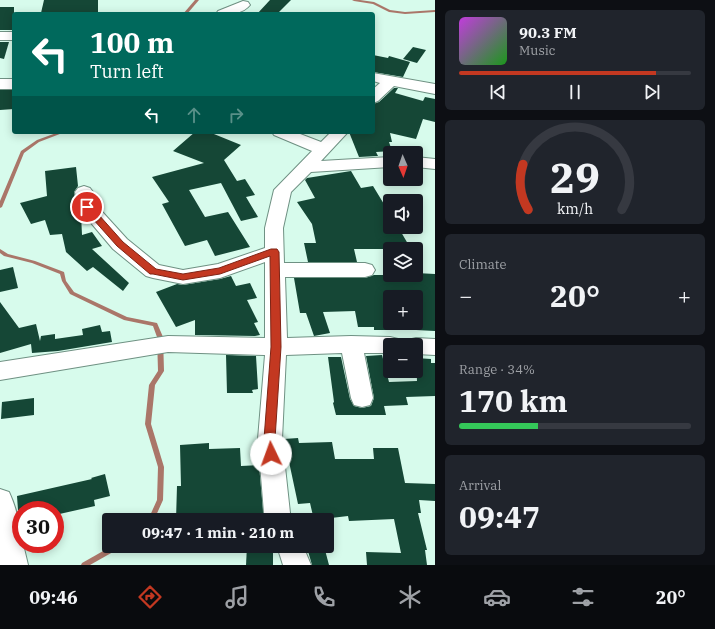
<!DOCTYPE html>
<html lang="en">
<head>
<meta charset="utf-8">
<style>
	:root { --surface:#171b24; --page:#20242c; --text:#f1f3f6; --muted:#9ea1a6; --line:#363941; --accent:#c33821 }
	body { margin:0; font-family:"IBM Plex Serif",serif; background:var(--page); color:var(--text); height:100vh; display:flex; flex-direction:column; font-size:15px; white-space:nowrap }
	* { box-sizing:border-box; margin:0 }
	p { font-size:13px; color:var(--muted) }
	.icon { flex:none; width:22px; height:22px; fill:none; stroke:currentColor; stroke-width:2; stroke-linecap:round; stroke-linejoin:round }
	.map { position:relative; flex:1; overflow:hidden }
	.panel { display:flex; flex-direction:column; gap:10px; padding:10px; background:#0d0f14; width:280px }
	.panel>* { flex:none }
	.guide { position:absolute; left:12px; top:12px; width:363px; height:122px; border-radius:4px; box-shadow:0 2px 10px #0003; background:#00695c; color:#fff; overflow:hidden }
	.needle { width:26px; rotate:178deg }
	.fabs { position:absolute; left:383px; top:146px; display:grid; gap:8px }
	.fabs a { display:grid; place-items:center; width:40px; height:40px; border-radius:4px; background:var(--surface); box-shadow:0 2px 10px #0003; font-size:20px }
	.speed { position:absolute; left:12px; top:501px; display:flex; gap:8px; font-size:20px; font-weight:700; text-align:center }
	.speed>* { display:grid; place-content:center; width:52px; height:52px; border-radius:50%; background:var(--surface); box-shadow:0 2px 10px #0003; line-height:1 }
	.speed .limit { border:6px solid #d22; background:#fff; color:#111 }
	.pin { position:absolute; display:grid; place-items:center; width:34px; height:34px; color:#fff; margin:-17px; border:2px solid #fff; border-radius:50%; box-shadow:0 1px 4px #0007 }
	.me { position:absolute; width:44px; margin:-22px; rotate:357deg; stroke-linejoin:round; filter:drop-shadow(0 0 3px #0008) }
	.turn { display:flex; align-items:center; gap:14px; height:84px; padding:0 12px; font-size:18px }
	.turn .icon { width:52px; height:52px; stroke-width:2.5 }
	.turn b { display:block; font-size:28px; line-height:34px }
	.lanes { display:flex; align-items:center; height:38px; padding:0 12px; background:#0003; justify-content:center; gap:20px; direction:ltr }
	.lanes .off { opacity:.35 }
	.big { font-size:30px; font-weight:700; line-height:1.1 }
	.panel .widget { flex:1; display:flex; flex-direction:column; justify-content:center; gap:6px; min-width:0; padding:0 14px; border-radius:6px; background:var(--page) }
	.panel .dial { align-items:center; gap:0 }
	.dial svg { height:104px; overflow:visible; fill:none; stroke:var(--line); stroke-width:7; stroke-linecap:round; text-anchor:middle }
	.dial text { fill:var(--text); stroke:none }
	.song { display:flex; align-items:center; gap:12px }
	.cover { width:48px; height:48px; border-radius:6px; background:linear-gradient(135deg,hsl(290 70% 55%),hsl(120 70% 35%)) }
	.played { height:4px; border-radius:2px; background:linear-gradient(90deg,var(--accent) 85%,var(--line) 85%) }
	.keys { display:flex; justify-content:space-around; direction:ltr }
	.heat { display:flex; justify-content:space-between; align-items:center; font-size:22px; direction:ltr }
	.charge { height:6px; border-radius:3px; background:linear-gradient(90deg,#34c759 34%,var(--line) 0) }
	.trip { position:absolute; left:102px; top:513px; width:232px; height:40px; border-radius:4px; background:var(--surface); box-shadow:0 2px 10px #0003; font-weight:700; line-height:40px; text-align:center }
	.tabs { display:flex; height:64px; justify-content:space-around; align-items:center; background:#090b0e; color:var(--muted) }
	.tabs .icon { width:28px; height:28px }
	.tabs .on { color:var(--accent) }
	.tabs b { font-size:18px; color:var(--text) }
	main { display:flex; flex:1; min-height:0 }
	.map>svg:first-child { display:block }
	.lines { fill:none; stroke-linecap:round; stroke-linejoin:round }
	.stream { fill:#aa7669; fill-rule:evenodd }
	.building { fill:#154736 }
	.minor-casing { stroke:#6f9183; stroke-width:2 }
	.minor { fill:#fff; fill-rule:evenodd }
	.route { fill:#c33821; stroke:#7f2415 }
</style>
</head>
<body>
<main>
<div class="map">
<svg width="435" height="565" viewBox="0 0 435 565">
	<rect width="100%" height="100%" fill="#d7fbec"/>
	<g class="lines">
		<g class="stream">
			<polygon points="195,0 199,0 187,14 183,14"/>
			<polygon points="352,0 360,0 374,2 390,10 405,12 435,10 435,12 405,14 389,12 373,4 354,1"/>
			<polygon points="59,132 65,132 39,142 24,153 2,207 0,208 0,201 21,151 37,140"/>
			<polygon points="0,249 8,254 35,261 64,272 66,281 74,292 127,317 157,323 163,337 164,371 155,385 151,424 164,467 163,500 154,520 148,520 157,500 158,467 145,424 149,385 158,371 157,337 153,326 124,320 70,294 62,281 60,274 32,263 4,256 0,253"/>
			<polygon points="112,546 121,546 120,548 90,565 81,565 82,563"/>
		</g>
	</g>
	<g class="building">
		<polygon points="44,0 98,0 98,12 41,13"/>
		<polygon points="270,0 291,0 277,14 257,14"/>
		<polygon points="0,7 14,7 14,23 12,30 0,30"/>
		<polygon points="0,42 9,42 4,59 0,58"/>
		<polygon points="413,47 426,50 417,63 403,59"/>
		<polygon points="373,55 388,58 389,56 410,62 403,77 373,72"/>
		<polygon points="394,88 398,88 395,93 423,101 425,97 435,99 435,122 423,119 416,139 390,133 392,142 389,142 392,151 376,152 378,156 359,157 349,132 373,132 373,104 379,102"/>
		<polygon points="0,90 14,90 14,109 0,110"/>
		<polygon points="195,132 209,132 241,145 224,160 237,181 245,179 255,195 246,197 258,217 241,221 221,183 189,190 205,217 228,212 250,247 215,256 207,240 185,246 162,204 169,202 152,177 204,163 173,151"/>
		<polygon points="76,167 78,186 74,192 77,207 81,214 82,235 92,232 102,246 92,249 129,283 123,291 93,267 87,271 66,252 62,234 50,235 45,220 31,224 20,203 47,196 45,171"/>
		<polygon points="351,171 361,188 373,186 390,214 390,233 401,232 411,249 354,249 357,262 308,262 304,243 316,243 312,224 297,202 315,198 305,180 307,178"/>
		<polygon points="13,267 18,288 0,292 0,270"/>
		<polygon points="416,273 435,274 435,331 416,330 416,293 390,293 390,330 374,330 374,327 358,327 355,311 323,312 330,333 314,336 306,313 300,313 294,278 365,278 374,275 416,275"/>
		<polygon points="231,276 236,286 250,283 257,298 247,300 258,322 254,323 260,335 255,336 195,335 195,320 176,327 156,292 177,284 183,285 220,279"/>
		<polygon points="0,302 19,328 36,324 40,341 41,336 55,334 55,339 83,335 82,329 100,325 102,332 110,331 112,342 58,351 32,353 31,344 0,353"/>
		<polygon points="226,355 256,356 258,389 252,390 253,393 227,393"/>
		<polygon points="382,355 389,382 417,381 416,358 431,359 431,363 435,363 435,396 406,397 408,405 384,406 386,415 336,415 333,403 334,402 328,357 341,357 350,399 354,406 362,408 371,406 374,398 366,356"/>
		<polygon points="34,398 34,415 1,419 2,402"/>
		<polygon points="298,438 299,443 332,442 335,459 374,459 373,448 398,448 405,483 435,484 435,501 419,500 421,513 418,513 427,550 425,550 427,565 367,565 366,552 401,553 394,519 349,521 348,516 314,520 310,503 298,504 288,457 286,458 284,439"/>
		<polygon points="209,443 209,449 240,448 241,466 259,465 264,520 176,520 177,486 181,486 180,445"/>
		<polygon points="105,474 110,496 94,500 95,506 55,515 55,510 18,510 17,496 92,479 91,478"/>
		<polygon points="247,546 273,546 273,565 246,565"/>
		<polygon points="325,550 329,565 312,565 308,551"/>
	</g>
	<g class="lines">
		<defs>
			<g id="minor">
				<path d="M243 1 248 2 250 5C242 15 228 14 216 14L218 11Z"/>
				<rect x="0" y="32" width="14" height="8"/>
				<polygon points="373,73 435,84 435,94 394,86 378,101 373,103 373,89 380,83 373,81"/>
				<rect x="0" y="79" width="14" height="10"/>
				<polygon points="272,132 295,132 321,142 331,132 348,132 321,161 390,157 390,167 311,172 291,192 283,228 284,263 365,263 372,265 375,270 372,275 365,277 285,277 287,338 351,336 390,337 398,339 401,345 390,345 390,353 364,353 373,398 370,405 362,407 354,405 351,398 342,353 286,355 282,439 290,513 292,520 266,520 264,513 258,439 265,355 168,352 0,380 0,362 168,336 265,338 265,262 220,278 183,284 153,278 146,276 113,249 81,211 78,207 75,192 78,188 84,186 90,188 93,192 96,205 127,239 159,265 183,270 218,264 265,248 265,228 274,190 312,151 274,135"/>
				<polygon points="416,157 435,159 435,169 416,167"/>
				<polygon points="416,338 435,339 435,355 416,354 416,345 406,345 408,340"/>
				<path d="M0 489 9 492C16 507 21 527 21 544H23L28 565H0Z"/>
				<polygon points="277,546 303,546 311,565 283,565"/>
			</g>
		</defs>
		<use href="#minor" class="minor-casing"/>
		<use href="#minor" class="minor"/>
	</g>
	<polygon class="route" points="87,204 90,205 123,242 156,269 183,274 219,268 271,249 277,249 279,252 281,347 275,439 277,454 275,457 271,459 267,457 264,439 271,347 270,256 220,274 183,280 153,274 150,274 117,246 84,209 83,207"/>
</svg>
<div class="fabs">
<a><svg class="needle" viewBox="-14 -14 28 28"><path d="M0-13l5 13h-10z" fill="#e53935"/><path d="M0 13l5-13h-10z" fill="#9ea1a6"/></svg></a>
<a><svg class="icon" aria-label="sound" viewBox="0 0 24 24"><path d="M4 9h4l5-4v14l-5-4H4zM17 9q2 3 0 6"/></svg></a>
<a><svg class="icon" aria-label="layers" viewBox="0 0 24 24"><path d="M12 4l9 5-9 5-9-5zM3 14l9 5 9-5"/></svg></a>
<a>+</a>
<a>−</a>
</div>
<div class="speed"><div class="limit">30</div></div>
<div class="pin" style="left:87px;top:207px;background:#d93025"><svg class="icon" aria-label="arrive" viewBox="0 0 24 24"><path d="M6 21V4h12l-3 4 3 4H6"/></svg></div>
<svg class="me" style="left:271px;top:454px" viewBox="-20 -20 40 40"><circle r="19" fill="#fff"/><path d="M0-13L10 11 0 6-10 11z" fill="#c33821"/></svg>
<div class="trip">09:47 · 1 min · 210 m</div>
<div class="guide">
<div class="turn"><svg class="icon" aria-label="left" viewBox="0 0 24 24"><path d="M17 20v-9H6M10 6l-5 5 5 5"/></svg><div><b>100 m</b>Turn left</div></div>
<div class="lanes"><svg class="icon" aria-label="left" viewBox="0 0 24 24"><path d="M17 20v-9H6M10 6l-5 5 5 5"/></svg><svg class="icon off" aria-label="ahead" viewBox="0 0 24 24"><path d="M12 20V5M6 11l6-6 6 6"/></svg><svg class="icon off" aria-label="right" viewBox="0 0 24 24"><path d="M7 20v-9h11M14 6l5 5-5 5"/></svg></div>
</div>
</div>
<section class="panel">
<div class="widget">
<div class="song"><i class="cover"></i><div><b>90.3 FM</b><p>Music</p></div></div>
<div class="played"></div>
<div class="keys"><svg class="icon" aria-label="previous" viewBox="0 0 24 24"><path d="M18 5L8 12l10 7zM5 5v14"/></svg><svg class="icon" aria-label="pause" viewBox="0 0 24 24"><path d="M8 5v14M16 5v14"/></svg><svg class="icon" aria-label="next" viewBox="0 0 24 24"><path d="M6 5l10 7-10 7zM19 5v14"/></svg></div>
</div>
<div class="widget dial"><svg viewBox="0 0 100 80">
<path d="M14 69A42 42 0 1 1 86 69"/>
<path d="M14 69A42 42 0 0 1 10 34" stroke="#c33821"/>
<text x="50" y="56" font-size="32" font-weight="700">29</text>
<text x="50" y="72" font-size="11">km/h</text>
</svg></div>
<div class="widget"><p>Climate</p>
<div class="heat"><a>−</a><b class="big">20°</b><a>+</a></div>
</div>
<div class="widget"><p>Range · 34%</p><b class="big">170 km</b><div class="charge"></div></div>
<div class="widget"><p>Arrival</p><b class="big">09:47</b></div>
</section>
</main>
<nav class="tabs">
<b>09:46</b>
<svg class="icon on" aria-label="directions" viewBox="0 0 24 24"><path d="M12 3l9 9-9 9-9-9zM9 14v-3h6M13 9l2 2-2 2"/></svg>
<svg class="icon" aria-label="music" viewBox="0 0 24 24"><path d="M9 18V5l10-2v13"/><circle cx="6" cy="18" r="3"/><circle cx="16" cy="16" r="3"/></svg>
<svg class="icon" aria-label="phone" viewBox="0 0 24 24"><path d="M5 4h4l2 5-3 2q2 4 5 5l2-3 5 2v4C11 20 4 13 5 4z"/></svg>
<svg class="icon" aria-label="climate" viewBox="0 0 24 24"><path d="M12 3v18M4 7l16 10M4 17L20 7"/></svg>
<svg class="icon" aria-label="car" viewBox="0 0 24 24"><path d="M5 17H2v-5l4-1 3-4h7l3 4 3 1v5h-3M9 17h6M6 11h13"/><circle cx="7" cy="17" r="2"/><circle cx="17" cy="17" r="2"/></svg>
<svg class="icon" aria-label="filters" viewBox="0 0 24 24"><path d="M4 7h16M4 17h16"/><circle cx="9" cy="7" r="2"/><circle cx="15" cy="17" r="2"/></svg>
<b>20°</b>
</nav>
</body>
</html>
